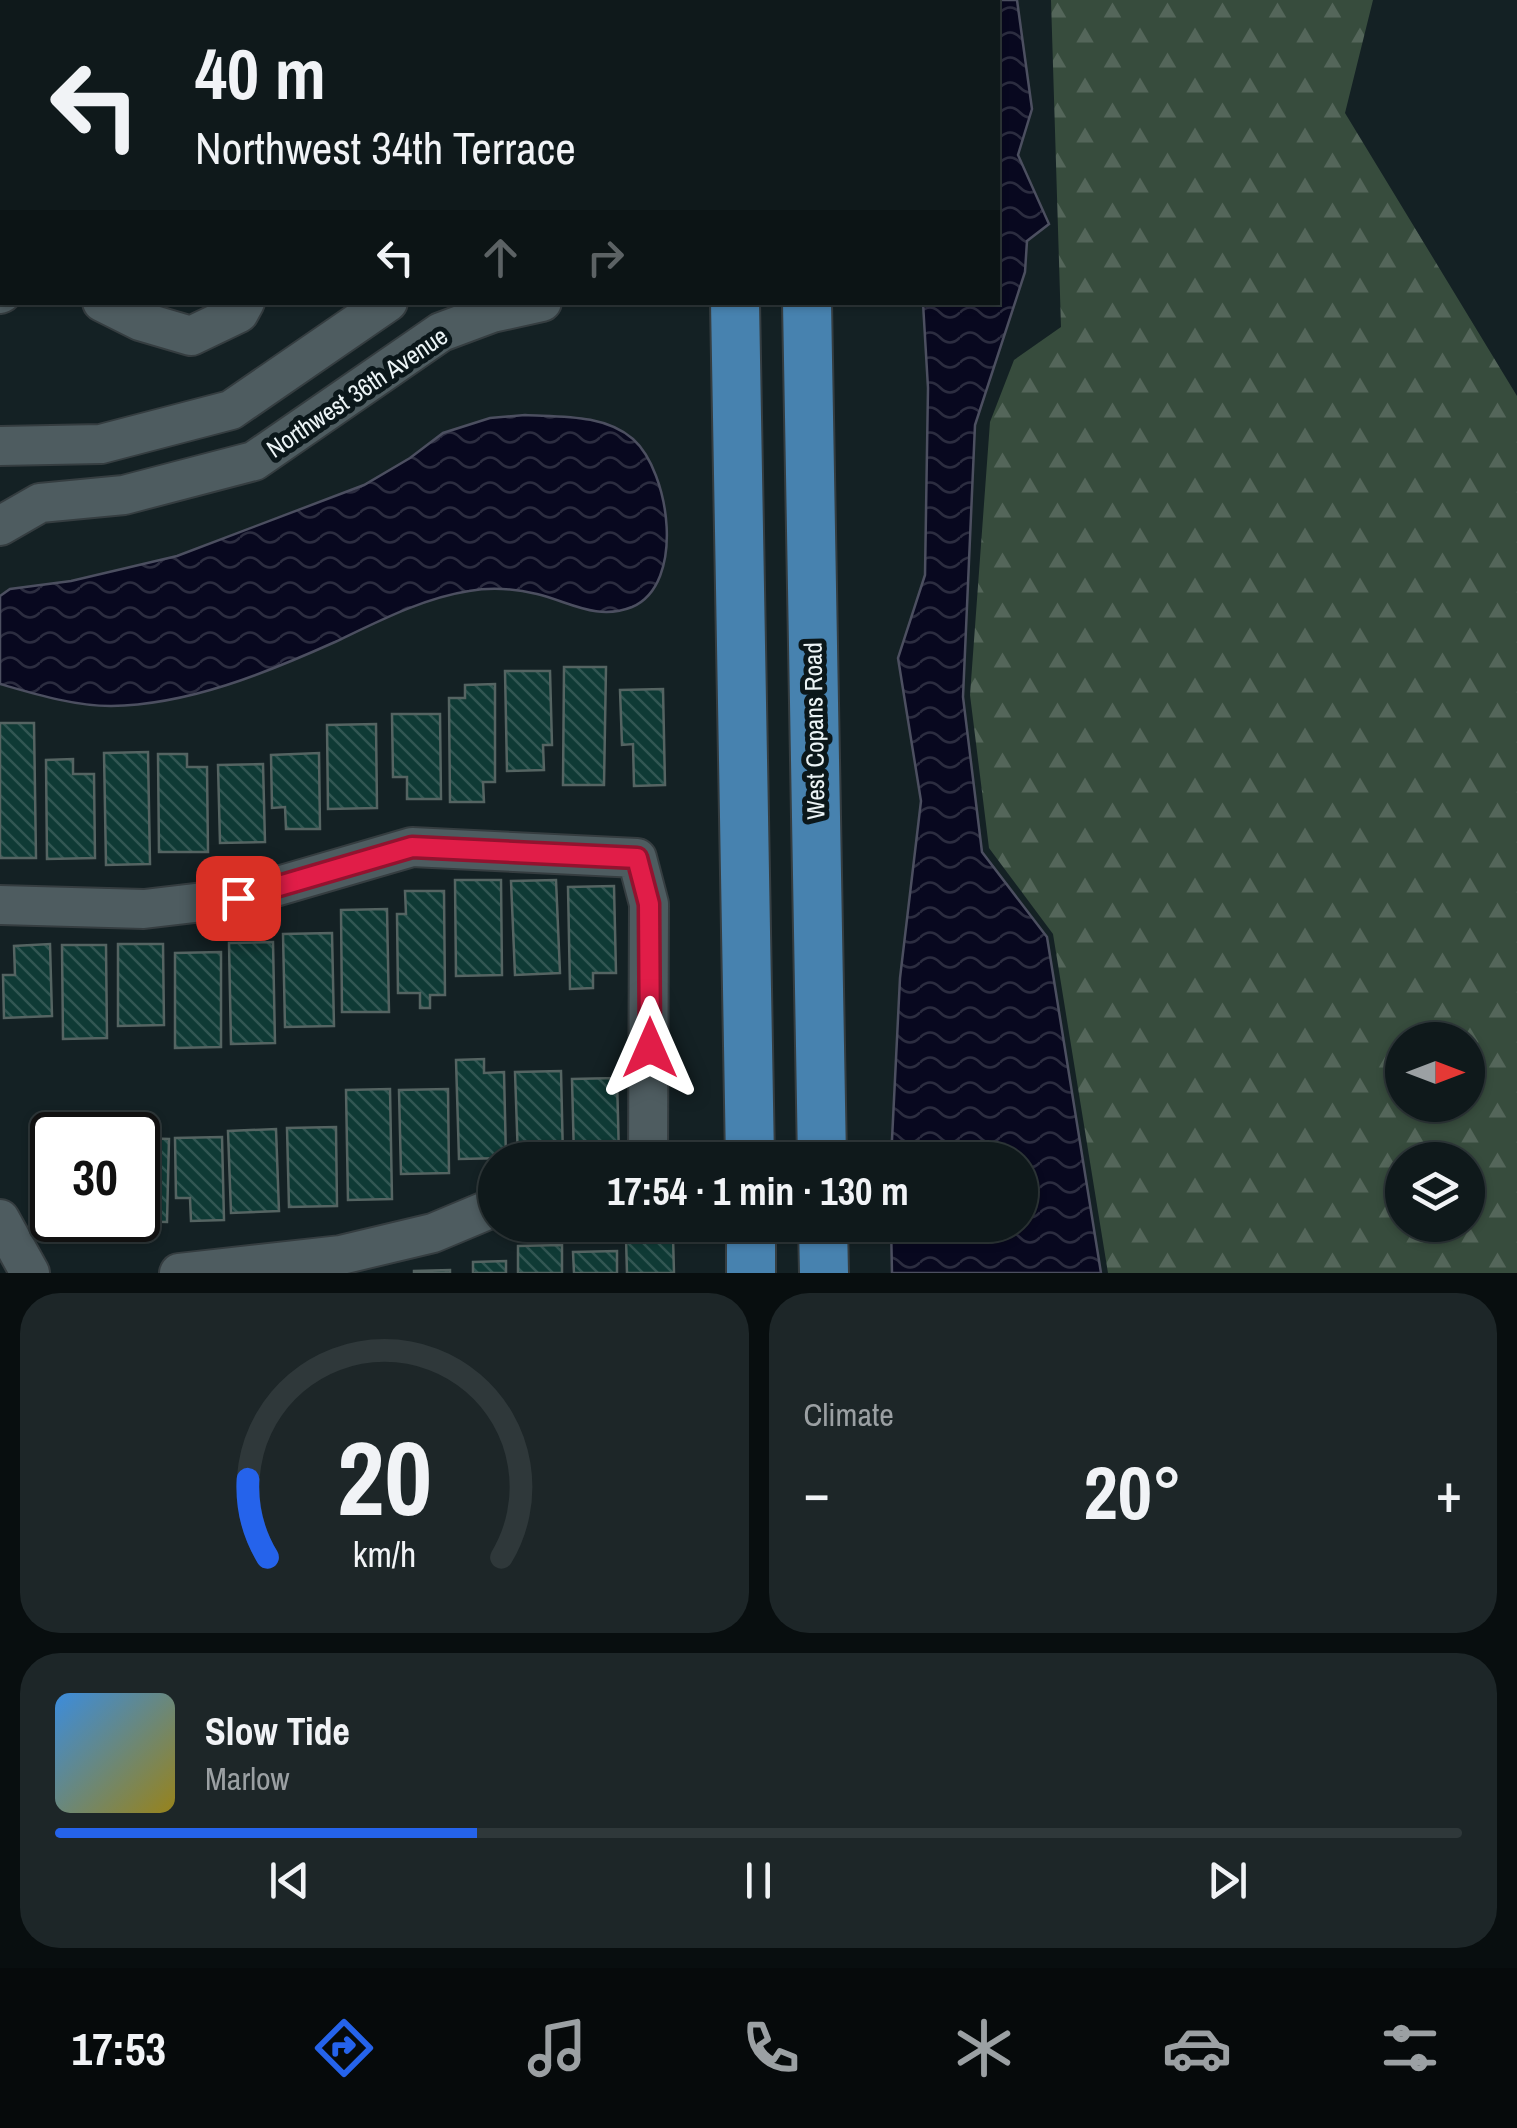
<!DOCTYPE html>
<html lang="en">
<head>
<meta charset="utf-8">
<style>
	:root { --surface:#0f191b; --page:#1d2628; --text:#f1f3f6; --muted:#9ba0a3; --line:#2f383a; --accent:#2563eb }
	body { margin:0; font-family:"Archivo Narrow",sans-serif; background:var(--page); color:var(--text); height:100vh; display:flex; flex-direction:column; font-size:38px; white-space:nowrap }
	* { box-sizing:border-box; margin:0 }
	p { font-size:32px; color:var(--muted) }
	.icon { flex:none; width:55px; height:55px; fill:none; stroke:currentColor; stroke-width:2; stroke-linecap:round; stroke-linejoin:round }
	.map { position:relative; height:1273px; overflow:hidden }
	.details { display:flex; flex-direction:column; gap:20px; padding:20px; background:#080e0f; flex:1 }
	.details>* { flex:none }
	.top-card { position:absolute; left:0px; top:0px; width:1000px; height:305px; box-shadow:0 2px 8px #0004,0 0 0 2px var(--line); background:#0f191b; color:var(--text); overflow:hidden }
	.needle { width:65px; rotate:90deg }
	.buttons { position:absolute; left:1385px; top:1022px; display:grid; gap:20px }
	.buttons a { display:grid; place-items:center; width:100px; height:100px; border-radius:50%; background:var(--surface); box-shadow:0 2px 8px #0004,0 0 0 2px var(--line); font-size:50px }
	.speed { position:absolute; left:30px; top:1112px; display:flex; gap:20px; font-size:50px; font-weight:700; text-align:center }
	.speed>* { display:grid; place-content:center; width:130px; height:130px; border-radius:50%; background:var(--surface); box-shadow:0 2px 8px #0004,0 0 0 2px var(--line); line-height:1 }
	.speed .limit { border:5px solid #111; border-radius:15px; background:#fff; color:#111 }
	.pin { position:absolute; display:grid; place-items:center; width:85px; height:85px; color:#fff; margin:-42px; border-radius:20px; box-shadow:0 5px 15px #0006 }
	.me { position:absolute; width:110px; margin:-55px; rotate:0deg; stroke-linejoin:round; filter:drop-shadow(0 0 8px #0008) }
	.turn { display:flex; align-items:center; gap:35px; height:210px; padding:0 30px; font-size:45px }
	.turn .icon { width:130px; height:130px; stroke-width:2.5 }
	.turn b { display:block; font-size:70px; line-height:85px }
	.lanes { display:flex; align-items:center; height:95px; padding:0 30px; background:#0003; justify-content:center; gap:50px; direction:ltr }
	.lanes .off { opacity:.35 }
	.big { font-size:75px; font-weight:700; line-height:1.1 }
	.details .widget { flex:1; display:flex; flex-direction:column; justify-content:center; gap:15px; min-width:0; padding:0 35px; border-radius:40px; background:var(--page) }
	.details .dial { align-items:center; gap:0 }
	.dial svg { height:260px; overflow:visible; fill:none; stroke:var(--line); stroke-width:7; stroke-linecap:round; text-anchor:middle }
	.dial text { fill:var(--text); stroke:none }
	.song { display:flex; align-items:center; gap:30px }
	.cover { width:120px; height:120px; border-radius:15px; background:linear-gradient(135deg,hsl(210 70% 55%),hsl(50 70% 35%)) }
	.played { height:10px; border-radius:5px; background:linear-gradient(90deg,var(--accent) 30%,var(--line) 30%) }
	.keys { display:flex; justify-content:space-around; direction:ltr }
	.heat { display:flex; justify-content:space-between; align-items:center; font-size:55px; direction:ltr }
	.details .tiles { flex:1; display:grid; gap:20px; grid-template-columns:1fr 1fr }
	.widget:last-child { grid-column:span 2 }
	.trip { position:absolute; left:478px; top:1142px; width:560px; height:100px; border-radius:50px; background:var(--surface); box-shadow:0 2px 8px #0004,0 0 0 2px var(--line); font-weight:700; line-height:100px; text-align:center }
	.tabs { display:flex; height:160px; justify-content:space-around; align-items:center; background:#060a0b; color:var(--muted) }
	.tabs .icon { width:70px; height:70px }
	.tabs .on { color:var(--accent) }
	.tabs b { font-size:45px; color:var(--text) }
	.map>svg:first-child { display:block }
	.forest { fill:url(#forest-firs); fill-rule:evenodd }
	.water { fill:url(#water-waves); stroke:#4c4f60; stroke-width:2.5 }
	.building { fill:url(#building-back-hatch); stroke:#556462; stroke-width:2.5 }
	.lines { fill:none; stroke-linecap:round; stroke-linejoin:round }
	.minor-casing { stroke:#353d40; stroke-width:42 }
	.major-casing { stroke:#353d40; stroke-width:52 }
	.minor { stroke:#4e5c60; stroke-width:38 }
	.major { stroke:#4782af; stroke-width:48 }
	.route-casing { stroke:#92132f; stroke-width:25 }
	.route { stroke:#e11d48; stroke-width:18 }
	.labels { text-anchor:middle; stroke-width:10; stroke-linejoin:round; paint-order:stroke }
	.street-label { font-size:25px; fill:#ecf4f6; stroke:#0b171a }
</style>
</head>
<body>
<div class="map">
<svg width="1517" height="1273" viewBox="0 0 1517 1273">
	<defs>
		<pattern id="forest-firs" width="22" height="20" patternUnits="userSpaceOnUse" patternTransform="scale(2.5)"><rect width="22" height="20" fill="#374c3d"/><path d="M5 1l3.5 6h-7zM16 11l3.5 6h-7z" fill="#54665a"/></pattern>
		<pattern id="water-waves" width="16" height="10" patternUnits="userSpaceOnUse" patternTransform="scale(2.5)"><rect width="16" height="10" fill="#08081f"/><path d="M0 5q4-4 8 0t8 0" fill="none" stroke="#2c2d40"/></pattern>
		<pattern id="building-back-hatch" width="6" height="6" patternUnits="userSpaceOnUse" patternTransform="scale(2.5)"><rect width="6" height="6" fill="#0f3a35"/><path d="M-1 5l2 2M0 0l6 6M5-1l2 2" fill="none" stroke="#325753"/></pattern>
	</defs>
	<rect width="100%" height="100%" fill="#142124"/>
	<path class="forest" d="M1051 0H1373L1345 113 1517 396V1273H1108L1053 934 989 848 970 695 990 422 1014 360 1061 327ZM1402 1040H1468V1105H1402ZM1402 1160H1468V1225H1402Z"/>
	<g class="water">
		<polygon points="0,0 117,0 2,2 0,233"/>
		<polygon points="904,0 1017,0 1032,109 1018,155 1049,224 1027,241 1025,272 975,425 963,697 982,852 1047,937 1101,1273 892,1273 891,1225 1020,1225 1020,1160 891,1160 900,978 921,801 898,658 925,575 928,388 923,303 998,302 998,2"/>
		<path d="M525 415C561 417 604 414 633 439 670 472 686 584 632 607 597 621 570 602 537 594 516 589 490 587 469 591 423 598 377 622 335 642 266 673 188 705 111 706 74 706 35 694 0 684V596L10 589 71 581 177 556 364 485 410 458 443 433 490 418Z"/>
	</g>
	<g class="building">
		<polygon points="564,667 606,667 604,785 563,785"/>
		<polygon points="505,671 550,671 552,745 543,745 544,770 507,771"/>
		<polygon points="495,684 495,782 483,782 484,802 450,802 449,698 465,698 465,685"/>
		<polygon points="663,689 665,785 634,786 633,744 622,745 620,690"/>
		<polygon points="392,714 440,714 441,799 407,799 407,777 393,777"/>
		<polygon points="0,723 34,723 36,858 0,858"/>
		<polygon points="376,724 377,808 328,809 327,725"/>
		<polygon points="148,752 150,864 106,865 104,753"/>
		<polygon points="319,753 320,829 286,829 285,807 272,808 271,755"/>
		<polygon points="158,754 187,754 187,767 207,767 208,852 159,852"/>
		<polygon points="73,759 73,774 94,774 95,858 47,859 46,760"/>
		<polygon points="263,764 265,842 220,843 218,765"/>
		<polygon points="455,880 501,880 502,975 456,976"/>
		<polygon points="556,880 560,973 515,975 511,881"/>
		<polygon points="614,886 616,973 593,973 593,988 570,989 568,887"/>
		<polygon points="405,891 444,891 445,995 430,995 430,1008 420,1008 420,993 398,993 397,914 406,914"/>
		<polygon points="387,909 389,1012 342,1012 341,910"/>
		<polygon points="332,933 334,1026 285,1027 283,934"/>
		<polygon points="273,942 275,1043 231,1044 229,943"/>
		<polygon points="50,944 52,1016 4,1018 3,975 15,975 14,946"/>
		<polygon points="118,944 163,944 164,1025 118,1026"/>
		<polygon points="62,945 106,945 107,1038 63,1039"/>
		<polygon points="221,952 221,1047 175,1048 175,953"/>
		<polygon points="484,1059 484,1073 504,1072 506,1158 459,1159 456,1060"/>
		<polygon points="561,1071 563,1158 518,1159 515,1072"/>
		<polygon points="617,1078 619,1157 574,1158 572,1079"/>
		<polygon points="390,1089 392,1199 348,1200 346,1090"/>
		<polygon points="448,1089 449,1173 401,1174 399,1090"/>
		<polygon points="336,1127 337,1206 289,1207 287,1128"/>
		<polygon points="276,1129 279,1211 231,1213 228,1131"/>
		<polygon points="222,1137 224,1220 191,1221 190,1198 176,1198 175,1138"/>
		<polygon points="138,1138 169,1139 167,1222 118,1221 138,1220"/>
		<polygon points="673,1237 674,1273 627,1273 626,1238"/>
		<polygon points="562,1245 562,1273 518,1273 518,1246"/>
		<polygon points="617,1251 617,1273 574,1273 573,1252"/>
		<polygon points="506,1261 506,1273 473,1273 473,1262"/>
		<polygon points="450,1270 450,1273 414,1273 414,1271"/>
	</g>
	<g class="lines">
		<defs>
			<g id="minor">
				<polyline points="290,0 290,2"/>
				<polyline points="620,2 622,0"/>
				<polyline points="0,294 2,293"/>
				<polyline points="102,302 140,321 191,336 239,313 245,302"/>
				<polyline points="0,446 101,444 231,410 388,302"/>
				<polyline points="0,526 40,503 124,495 254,461 441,332 492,313 542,302"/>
				<polyline points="0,905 144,909 237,898 412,847 637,858 649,904 648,1160"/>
				<polyline points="0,1219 30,1273"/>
				<polyline points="179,1273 341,1255 433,1233 495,1207"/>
			</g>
			<g id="major">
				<polyline points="730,0 730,2"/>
				<polyline points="801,0 801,2"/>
				<polyline points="735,302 750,1160"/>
				<polyline points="807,302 822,1160"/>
				<polyline points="751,1225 751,1273"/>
				<polyline points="823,1225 824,1273"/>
			</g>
		</defs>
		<use href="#minor" class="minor-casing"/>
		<use href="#major" class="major-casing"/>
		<use href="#minor" class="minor"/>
		<use href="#major" class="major"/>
	</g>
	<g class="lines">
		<defs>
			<polyline id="route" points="238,898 412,847 637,858 649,904 650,1048"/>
		</defs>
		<use href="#route" class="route-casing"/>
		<use href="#route" class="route"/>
	</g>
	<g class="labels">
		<g class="street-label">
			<text transform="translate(357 392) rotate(-34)" y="9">Northwest 36th Avenue</text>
			<text transform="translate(814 731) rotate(-91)" y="9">West Copans Road</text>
		</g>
	</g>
</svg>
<div class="buttons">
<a><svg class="needle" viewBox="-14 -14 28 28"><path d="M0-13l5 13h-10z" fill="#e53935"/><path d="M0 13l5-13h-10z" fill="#9ba0a3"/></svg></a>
<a><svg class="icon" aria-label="layers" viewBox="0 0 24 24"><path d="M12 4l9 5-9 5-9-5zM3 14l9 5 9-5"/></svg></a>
</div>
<div class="speed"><div class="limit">30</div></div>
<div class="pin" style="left:238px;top:898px;background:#d93025"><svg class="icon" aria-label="arrive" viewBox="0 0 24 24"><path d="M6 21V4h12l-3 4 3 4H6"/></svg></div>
<svg class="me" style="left:650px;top:1048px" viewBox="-20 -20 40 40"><path d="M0-17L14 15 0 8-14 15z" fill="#e11d48" stroke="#fff" stroke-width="4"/></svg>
<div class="trip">17:54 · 1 min · 130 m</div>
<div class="top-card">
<div class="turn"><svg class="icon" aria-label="left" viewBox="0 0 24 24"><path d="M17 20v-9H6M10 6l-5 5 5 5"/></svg><div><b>40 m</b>Northwest 34th Terrace</div></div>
<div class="lanes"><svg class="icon" aria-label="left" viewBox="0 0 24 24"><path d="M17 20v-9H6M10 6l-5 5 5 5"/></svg><svg class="icon off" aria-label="ahead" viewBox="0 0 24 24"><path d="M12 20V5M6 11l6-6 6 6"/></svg><svg class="icon off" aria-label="right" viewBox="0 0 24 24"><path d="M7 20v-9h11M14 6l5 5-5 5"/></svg></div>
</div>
</div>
<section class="details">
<div class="tiles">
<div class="widget dial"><svg viewBox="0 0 100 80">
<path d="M14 69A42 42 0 1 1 86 69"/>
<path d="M14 69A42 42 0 0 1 8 45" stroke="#2563eb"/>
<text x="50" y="56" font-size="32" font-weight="700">20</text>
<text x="50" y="72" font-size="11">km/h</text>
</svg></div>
<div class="widget"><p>Climate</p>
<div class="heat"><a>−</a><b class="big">20°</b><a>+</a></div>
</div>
<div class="widget">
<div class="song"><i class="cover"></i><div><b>Slow Tide</b><p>Marlow</p></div></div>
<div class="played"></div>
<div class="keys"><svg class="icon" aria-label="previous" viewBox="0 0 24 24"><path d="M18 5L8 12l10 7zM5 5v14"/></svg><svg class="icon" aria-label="pause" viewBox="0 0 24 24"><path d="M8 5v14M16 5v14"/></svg><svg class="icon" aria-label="next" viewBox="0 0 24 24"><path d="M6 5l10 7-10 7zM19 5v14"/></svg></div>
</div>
</div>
</section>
<nav class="tabs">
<b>17:53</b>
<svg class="icon on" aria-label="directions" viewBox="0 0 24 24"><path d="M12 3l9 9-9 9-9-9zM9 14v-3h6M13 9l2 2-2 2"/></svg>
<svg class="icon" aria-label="music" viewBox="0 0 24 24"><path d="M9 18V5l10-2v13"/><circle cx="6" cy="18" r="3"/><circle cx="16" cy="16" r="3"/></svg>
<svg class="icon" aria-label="phone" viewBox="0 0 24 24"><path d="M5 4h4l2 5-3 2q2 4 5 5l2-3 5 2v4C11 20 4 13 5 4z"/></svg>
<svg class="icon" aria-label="climate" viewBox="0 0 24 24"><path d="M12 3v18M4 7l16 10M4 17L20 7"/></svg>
<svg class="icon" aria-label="car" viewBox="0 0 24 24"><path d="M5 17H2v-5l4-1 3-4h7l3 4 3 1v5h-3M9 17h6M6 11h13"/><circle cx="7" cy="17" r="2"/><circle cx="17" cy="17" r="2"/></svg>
<svg class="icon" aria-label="filters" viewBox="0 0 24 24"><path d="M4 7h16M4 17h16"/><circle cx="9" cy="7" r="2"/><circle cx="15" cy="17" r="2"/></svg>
</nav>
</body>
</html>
